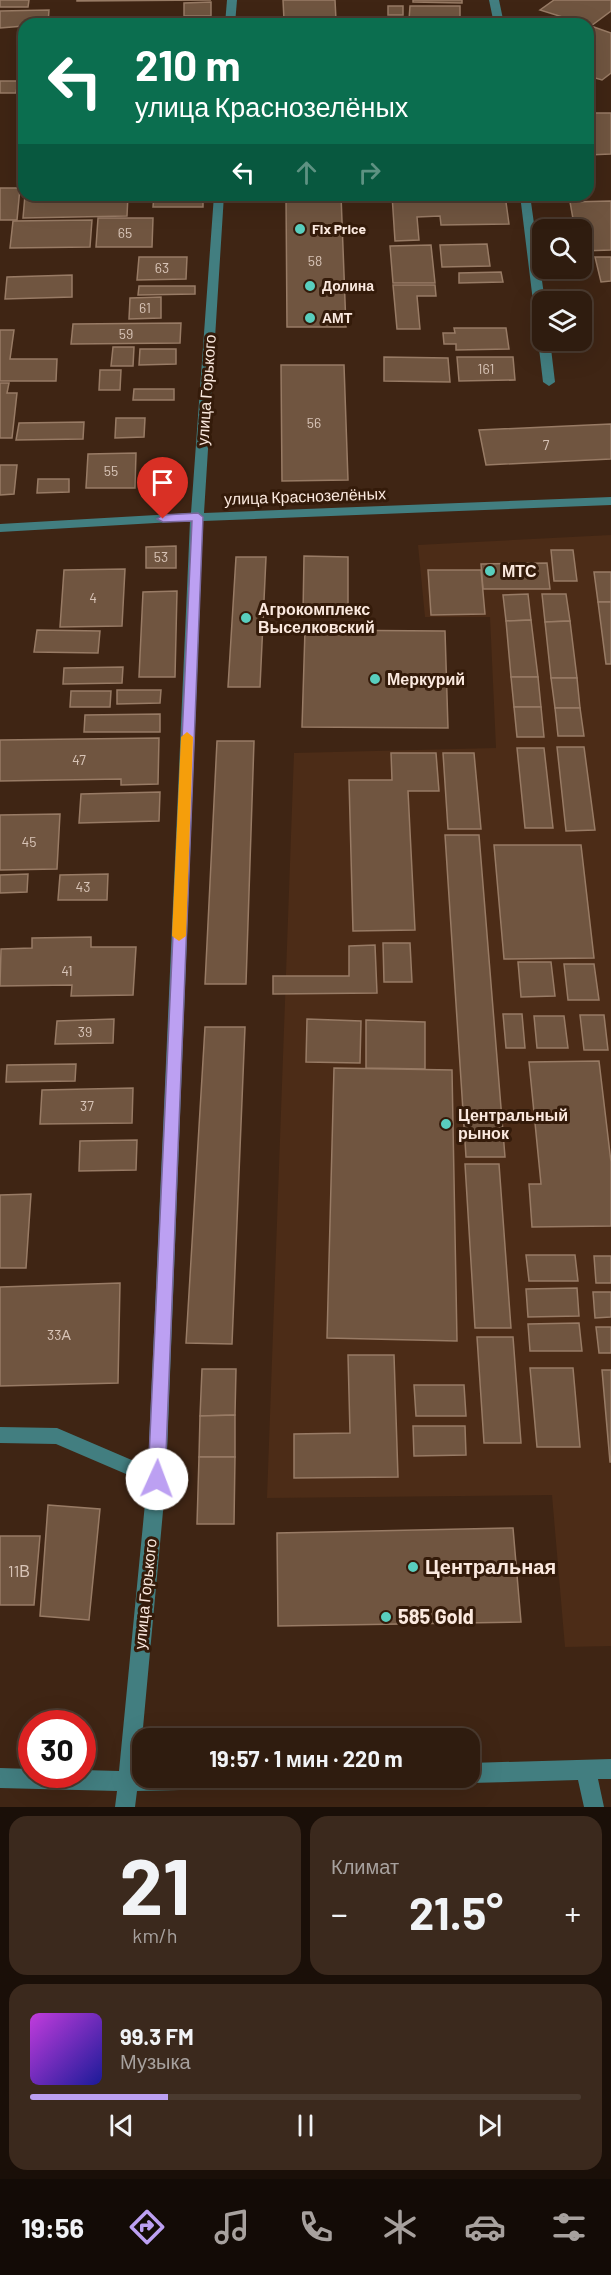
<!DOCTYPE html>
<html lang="ru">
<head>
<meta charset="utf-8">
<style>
	:root { --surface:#2f1c0f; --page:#3b291d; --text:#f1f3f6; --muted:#a7a19e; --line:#4a3a2f; --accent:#bca0f2 }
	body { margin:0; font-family:Barlow,sans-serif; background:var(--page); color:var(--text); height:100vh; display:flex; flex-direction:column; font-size:22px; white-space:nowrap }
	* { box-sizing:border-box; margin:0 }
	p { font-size:20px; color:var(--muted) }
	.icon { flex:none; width:33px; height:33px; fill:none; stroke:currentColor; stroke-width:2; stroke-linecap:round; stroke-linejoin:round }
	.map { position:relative; height:1807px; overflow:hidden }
	.sheet { display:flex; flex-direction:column; gap:9px; padding:9px; background:#1a0f08; flex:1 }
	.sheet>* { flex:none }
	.hud { position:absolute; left:18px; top:18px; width:576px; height:183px; border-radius:18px; box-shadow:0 6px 24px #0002,0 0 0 2px var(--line); background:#0b6e4f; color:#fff; overflow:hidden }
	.tools { position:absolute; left:532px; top:219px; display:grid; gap:12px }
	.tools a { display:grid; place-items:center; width:60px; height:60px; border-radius:12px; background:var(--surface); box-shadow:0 6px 24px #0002,0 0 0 2px var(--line); font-size:30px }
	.speed { position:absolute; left:18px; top:1710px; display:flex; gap:12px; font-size:30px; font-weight:700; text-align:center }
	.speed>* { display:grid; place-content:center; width:78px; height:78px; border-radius:50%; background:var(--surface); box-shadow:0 6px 24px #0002,0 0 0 2px var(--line); line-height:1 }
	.speed .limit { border:9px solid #d22; background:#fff; color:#111 }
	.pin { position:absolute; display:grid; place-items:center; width:51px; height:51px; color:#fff; margin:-62px -26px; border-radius:50% 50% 50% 0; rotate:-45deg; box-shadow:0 0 6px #0007 }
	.pin .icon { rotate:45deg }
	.me { position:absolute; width:66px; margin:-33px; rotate:2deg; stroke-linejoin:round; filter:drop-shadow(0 0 4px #0008) }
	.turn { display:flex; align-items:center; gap:21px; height:126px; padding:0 18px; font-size:27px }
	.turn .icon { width:78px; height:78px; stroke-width:2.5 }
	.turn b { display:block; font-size:42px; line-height:51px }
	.lanes { display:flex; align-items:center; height:57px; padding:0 18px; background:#0003; justify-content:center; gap:30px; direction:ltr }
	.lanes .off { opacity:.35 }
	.big { font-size:45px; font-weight:700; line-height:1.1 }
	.sheet .tile { flex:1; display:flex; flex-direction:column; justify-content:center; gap:9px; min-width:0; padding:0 21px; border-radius:18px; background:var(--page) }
	.sheet .dial { align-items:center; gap:0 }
	.dial b { font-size:78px; line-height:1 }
	.song { display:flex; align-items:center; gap:18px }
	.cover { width:72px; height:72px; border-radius:9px; background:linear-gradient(135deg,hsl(290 70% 55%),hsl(240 70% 35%)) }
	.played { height:6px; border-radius:3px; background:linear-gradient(90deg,var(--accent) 25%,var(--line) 25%) }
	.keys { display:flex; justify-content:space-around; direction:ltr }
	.heat { display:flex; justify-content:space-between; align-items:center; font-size:33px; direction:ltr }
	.sheet .tiles { flex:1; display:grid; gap:9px; grid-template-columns:1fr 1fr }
	.tile:last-child { grid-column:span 2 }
	.trip { position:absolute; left:132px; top:1728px; width:348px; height:60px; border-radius:18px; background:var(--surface); box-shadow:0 6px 24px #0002,0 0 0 2px var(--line); font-weight:700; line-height:60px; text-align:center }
	.dock { display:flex; height:96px; justify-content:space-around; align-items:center; background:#130b06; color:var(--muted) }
	.dock .icon { width:42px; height:42px }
	.dock .active { color:var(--accent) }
	.dock b { font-size:27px; color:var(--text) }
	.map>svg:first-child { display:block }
	.built { fill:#4c2c17 }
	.building { fill:#705540; stroke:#987b65; stroke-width:1.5 }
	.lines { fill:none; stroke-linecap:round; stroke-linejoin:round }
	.minor { fill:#427e80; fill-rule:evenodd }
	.route { fill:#bca0f2; stroke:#7a689d; stroke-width:1.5 }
	.slow { fill:#f59e0b }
	.poi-dot { fill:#59cebe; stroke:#341b0a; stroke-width:2 }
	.labels { text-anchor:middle; stroke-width:6; stroke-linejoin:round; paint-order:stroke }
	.far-poi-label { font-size:14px; font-weight:bold; fill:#fbe9df; stroke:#341b0a; text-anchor:start }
	.number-label { font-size:14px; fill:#d8c4b7 }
	.street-label { font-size:16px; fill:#fbe9df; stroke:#341b0a }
	.poi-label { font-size:16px; font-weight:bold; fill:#fbe9df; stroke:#341b0a; text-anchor:start }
	.near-number-label { font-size:16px; fill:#d8c4b7 }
	.near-poi-label { font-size:20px; font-weight:bold; fill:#fbe9df; stroke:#341b0a; text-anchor:start }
</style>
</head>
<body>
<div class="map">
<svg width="611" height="1807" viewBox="0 0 611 1807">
	<rect width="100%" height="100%" fill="#3f2514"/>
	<polygon class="built" points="611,535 611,1646 565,1647 552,1495 267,1498 294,753 496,748 490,617 425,617 418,545"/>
	<g class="building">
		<polygon points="0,0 29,0 28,7 0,7"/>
		<polygon points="77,0 211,0 77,1"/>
		<polygon points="283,0 335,0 336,20 284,20"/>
		<polygon points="413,0 462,0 462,3 413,2"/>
		<polygon points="554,0 611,0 611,11 591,26 540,10"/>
		<polygon points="211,2 211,16 184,16 184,3"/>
		<rect x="388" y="6" width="15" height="9"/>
		<polygon points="410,6 460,6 460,21 409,20"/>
		<polygon points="49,10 48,24 0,28 0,11"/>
		<polygon points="163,17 163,24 120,24 120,18"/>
		<polygon points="382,21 418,22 418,24 382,24"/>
		<polygon points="591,26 611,33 611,73 602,80 588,76 588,29"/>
		<polygon points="0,81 18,81 16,93 0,93"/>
		<polygon points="588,113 611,113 611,154 588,155"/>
		<polygon points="0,188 20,188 17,220 0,220"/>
		<polygon points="25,195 128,195 127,216 23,218"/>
		<polygon points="154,195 203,195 203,207 153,207"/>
		<polygon points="286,195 341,195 346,327 287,327"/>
		<polygon points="392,195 505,195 509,224 441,225 440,216 417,217 419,240 395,241"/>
		<polygon points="611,201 611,250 582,251 582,230 575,230 570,202"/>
		<polygon points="98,218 153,218 152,247 96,247"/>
		<polygon points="92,220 90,247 10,248 13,221"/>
		<polygon points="487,244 490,266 442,267 440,245"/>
		<polygon points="431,245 435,283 393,283 390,246"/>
		<polygon points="139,257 187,257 186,279 137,280"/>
		<polygon points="595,257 611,257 611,281 601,282"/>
		<polygon points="501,272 503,282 459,283 459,273"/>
		<polygon points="72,275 72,297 5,299 7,277"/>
		<polygon points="393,285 435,285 436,296 417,296 420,329 397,329"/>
		<polygon points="139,286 195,286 195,294 138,295"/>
		<polygon points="161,297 161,318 129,319 130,298"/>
		<polygon points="181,323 180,343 71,344 73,324"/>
		<polygon points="454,328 506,328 509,349 456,350 456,344 444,344 443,333 455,333"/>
		<polygon points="0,330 14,330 10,359 57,359 56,381 0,381"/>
		<polygon points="113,347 134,347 133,366 111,366"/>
		<polygon points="140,349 176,349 176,364 139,365"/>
		<polygon points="384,357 448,358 450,382 384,381"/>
		<polygon points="457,357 513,357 515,380 459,381"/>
		<polygon points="281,365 344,365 348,480 282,481"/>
		<polygon points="100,370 121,370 120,390 99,390"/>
		<polygon points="0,383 9,383 7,393 17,393 12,438 0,438"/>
		<polygon points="134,389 174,389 174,400 133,400"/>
		<polygon points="116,418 145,418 144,437 115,438"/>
		<polygon points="84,422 83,439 16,440 19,423"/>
		<polygon points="611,424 611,459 486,465 479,430"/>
		<polygon points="136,453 135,488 86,488 88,454"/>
		<polygon points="0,465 17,465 14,494 0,495"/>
		<polygon points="38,479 69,479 69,492 37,493"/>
		<polygon points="176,546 176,568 146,568 146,547"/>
		<polygon points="551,550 573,550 577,581 554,581"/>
		<polygon points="304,556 348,557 348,613 303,613"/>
		<polygon points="236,557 266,557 260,687 228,687"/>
		<polygon points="547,563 550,589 483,589 481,564"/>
		<polygon points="125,569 122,626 60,627 64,570"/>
		<polygon points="428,570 481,570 485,614 431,615"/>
		<polygon points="594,572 611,572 611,602 598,602"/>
		<polygon points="177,591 175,677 139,677 143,592"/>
		<polygon points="528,594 531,620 506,621 503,595"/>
		<polygon points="542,594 566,594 570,621 545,622"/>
		<polygon points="598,602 611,602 611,664 606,664"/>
		<polygon points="531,620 538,677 511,677 506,621"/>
		<polygon points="570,621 577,678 551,678 545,622"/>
		<polygon points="37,630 100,631 98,653 34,652"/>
		<polygon points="305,630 445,631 448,728 302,727"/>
		<polygon points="123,667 122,683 63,684 64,668"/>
		<polygon points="511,677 538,677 541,707 514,707"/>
		<polygon points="551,678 577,678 580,708 555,708"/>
		<polygon points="117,690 161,690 160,703 117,704"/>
		<polygon points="71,691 111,691 110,707 70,707"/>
		<polygon points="514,707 541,707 544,737 517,737"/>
		<polygon points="555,708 580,708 584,736 558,736"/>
		<polygon points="160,714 160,732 84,732 85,715"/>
		<polygon points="159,738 158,784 121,785 121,779 0,781 0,740"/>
		<polygon points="217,741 254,741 246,984 205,984"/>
		<polygon points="557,747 584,747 595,830 566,831"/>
		<polygon points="517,748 544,748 553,828 525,828"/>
		<polygon points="391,753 436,753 439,791 408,791 415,930 353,931 349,780 392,780"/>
		<polygon points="443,753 474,753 481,829 448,829"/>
		<polygon points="160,792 159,821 79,823 81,794"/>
		<polygon points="60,814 57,869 0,870 0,815"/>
		<polygon points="445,835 479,835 505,1157 466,1157"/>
		<polygon points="494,845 581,845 594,958 504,959"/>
		<polygon points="28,874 27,892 0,893 0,875"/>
		<polygon points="108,874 107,900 58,900 60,875"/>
		<polygon points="91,937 91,947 136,947 133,995 71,996 72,985 0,986 1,949 32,948 32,938"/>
		<polygon points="383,943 410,943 412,982 384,982"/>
		<polygon points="375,945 377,993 273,994 273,976 349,976 349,946"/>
		<polygon points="518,962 551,962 555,996 521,997"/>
		<polygon points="564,964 594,964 599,1000 568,1000"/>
		<polygon points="503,1014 522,1014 525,1048 506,1048"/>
		<polygon points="580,1015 604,1015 608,1050 584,1050"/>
		<polygon points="534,1016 564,1016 568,1048 537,1048"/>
		<polygon points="114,1019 113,1043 55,1044 57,1021"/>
		<polygon points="307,1019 361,1021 360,1063 306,1062"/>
		<polygon points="366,1020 425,1022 425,1069 366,1068"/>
		<polygon points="205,1027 245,1027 232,1344 186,1343"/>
		<polygon points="599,1061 611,1162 611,1226 532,1227 529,1184 541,1184 529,1062"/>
		<polygon points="76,1064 75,1081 6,1082 7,1065"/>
		<polygon points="334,1068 452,1070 457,1341 327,1338"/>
		<polygon points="133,1088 132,1123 40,1124 42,1090"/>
		<polygon points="137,1140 136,1170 79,1171 80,1141"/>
		<polygon points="465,1164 499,1164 511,1328 475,1328"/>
		<polygon points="31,1194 26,1268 0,1268 0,1195"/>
		<polygon points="526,1255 575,1255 578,1281 529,1281"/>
		<polygon points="594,1256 611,1256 611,1283 596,1283"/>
		<polygon points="120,1283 118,1383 0,1386 0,1287"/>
		<polygon points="577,1288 579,1316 528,1317 526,1289"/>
		<polygon points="593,1292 611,1292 611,1317 595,1318"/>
		<polygon points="579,1323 582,1351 530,1351 528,1324"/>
		<polygon points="596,1327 611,1327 611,1353 599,1353"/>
		<polygon points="477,1337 513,1337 521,1443 484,1443"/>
		<polygon points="348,1355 394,1355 398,1477 294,1478 294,1434 350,1433"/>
		<polygon points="530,1368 573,1368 580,1447 537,1447"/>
		<polygon points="202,1369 236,1369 235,1415 200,1416"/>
		<polygon points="602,1370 611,1370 611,1462 610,1462"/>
		<polygon points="414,1385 464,1385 466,1416 416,1416"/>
		<polygon points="235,1415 235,1457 199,1457 200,1416"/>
		<polygon points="413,1426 465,1426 466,1455 414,1456"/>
		<polygon points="199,1457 235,1457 234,1524 197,1524"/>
		<polygon points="48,1505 100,1509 89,1620 40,1616"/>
		<polygon points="513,1528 521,1622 278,1626 277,1533"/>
		<polygon points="0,1536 40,1536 34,1605 0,1605"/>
	</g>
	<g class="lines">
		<g class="minor">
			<polygon points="227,0 237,0 235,24 225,24"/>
			<polygon points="489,0 499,0 504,24 494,24"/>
			<polygon points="214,195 224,195 204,513 611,497 611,505 203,521 166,1479 139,1771 142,1771 142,1778 277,1778 274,1785 267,1788 137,1791 135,1807 115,1807 117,1791 0,1788 0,1768 32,1769 32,1774 82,1774 82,1770 119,1771 147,1483 56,1444 0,1443 0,1427 57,1428 148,1467 190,521 0,532 0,524 191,513"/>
			<polygon points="520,195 530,195 545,302 543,340 550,340 555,382 549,386 543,382 538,340 541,337 537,334"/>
			<polygon points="611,1759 611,1779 598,1779 604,1807 584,1807 578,1780 470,1783 462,1778 470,1778 470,1763"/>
		</g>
	</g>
	<polygon class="route" points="198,513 203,517 165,1479 163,1484 157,1486 151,1484 148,1479 192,521 163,522 157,519 163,515"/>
	<polygon class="slow" points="187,732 193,737 186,936 179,941 172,936 181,737"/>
	<g class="poi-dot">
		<circle cx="300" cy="229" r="6"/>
		<circle cx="310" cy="286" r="6"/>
		<circle cx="310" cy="318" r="6"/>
		<circle cx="490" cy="571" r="6"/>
		<circle cx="246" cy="618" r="6"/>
		<circle cx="375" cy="679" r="6"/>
		<circle cx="446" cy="1124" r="6"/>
		<circle cx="413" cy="1567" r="6"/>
		<circle cx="386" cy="1617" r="6"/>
	</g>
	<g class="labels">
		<g class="far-poi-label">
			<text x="312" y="234">Fix Price</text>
			<text x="322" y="291">Долина</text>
			<text x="322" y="323">АМТ</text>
		</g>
		<g class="number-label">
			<text x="125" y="238">65</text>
			<text x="315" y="266">58</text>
			<text x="162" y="273">63</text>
			<text x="145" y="313">61</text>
			<text x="126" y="339">59</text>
			<text x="486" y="374">161</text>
			<text x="314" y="428">56</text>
			<text x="546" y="450">7</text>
			<text x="111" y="476">55</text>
			<text x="161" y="562">53</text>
			<text x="93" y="603">4</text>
			<text x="79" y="765">47</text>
			<text x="29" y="847">45</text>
			<text x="83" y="892">43</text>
			<text x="67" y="976">41</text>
			<text x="85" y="1037">39</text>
			<text x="87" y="1111">37</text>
			<text x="59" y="1340">33А</text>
		</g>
		<g class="street-label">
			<text transform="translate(206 390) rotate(-86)" y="6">улица Горького</text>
			<text transform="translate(305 496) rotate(-2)" y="6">улица Краснозелёных</text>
			<text transform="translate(145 1594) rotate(-84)" y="6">улица Горького</text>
		</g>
		<g class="poi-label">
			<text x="502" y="577">МТС</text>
			<text x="258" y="615">Агрокомплекс<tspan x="258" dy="18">Выселковский</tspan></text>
			<text x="387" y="685">Меркурий</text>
			<text x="458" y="1121">Центральный<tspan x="458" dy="18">рынок</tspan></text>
		</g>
		<g class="near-number-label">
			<text x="19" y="1577">11В</text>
		</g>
		<g class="near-poi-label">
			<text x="425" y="1574">Центральная</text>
			<text x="398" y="1624">585 Gold</text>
		</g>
	</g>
</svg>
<div class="tools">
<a><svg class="icon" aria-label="search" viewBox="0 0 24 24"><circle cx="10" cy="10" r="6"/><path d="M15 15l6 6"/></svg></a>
<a><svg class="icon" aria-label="layers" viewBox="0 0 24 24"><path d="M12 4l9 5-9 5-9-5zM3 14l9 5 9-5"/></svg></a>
</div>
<div class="speed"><div class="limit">30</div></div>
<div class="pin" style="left:163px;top:519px;background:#d93025"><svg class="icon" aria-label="arrive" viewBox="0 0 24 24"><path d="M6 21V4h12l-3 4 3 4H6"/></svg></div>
<svg class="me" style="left:157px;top:1479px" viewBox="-20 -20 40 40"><circle r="19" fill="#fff"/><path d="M0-13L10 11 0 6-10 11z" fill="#bca0f2"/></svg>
<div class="trip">19:57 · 1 мин · 220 m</div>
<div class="hud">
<div class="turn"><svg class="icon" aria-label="left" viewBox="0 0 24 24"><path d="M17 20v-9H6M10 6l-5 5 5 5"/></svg><div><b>210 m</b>улица Краснозелёных</div></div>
<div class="lanes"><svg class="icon" aria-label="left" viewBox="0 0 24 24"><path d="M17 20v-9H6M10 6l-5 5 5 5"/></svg><svg class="icon off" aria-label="ahead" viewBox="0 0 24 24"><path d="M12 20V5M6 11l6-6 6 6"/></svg><svg class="icon off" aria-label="right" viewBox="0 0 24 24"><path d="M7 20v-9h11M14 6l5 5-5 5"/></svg></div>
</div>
</div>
<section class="sheet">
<div class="tiles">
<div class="tile dial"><b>21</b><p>km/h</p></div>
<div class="tile"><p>Климат</p>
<div class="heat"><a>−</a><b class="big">21.5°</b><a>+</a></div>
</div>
<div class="tile">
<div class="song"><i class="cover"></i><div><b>99.3 FM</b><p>Музыка</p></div></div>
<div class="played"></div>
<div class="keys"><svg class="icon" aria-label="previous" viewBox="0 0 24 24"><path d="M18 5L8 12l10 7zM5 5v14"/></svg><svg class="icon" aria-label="pause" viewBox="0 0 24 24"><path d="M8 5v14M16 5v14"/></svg><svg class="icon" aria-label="next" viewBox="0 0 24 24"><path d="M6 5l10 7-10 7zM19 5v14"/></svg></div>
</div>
</div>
</section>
<nav class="dock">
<b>19:56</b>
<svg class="icon active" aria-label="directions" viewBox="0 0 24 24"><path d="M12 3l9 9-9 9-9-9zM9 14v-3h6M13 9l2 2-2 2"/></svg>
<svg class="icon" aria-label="music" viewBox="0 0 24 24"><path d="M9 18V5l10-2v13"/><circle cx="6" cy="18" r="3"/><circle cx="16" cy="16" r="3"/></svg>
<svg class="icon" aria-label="phone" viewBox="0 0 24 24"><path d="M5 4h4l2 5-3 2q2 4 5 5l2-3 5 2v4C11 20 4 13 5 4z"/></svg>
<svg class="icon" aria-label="climate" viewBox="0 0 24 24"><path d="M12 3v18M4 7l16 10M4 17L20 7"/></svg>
<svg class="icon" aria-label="car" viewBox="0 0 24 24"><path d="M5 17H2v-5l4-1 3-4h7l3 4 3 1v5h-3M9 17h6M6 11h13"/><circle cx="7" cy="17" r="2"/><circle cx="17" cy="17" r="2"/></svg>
<svg class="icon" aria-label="filters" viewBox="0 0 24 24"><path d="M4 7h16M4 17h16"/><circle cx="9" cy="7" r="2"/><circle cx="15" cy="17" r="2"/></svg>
</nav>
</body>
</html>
